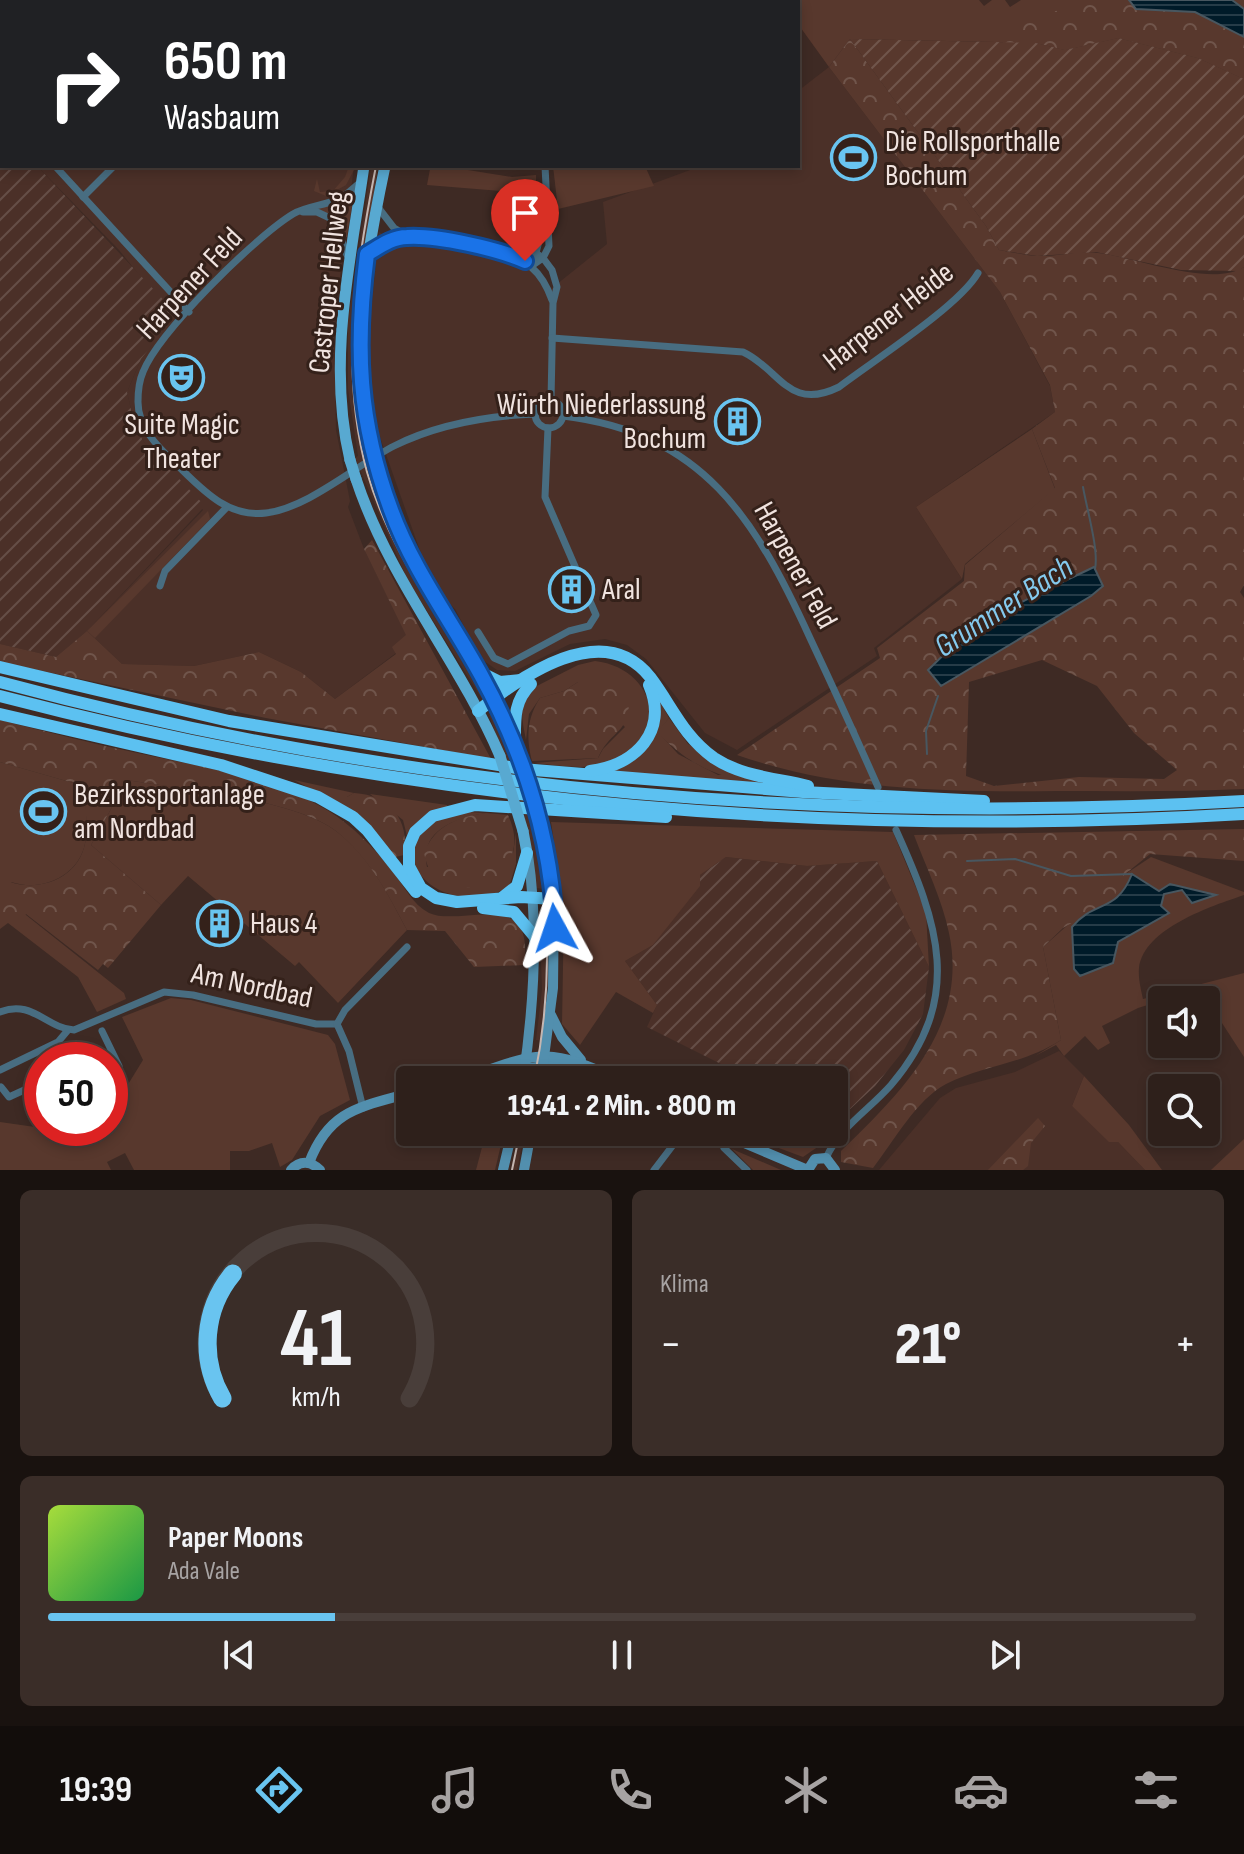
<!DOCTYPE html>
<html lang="de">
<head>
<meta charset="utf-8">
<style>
	:root { --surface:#2e201b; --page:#3a2d28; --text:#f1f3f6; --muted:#a7a3a3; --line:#493e3a; --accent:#69c4f0 }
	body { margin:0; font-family:"Sofia Sans Condensed",sans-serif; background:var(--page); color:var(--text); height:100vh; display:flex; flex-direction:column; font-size:30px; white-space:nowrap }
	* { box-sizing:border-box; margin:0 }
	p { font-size:26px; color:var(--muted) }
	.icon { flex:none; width:44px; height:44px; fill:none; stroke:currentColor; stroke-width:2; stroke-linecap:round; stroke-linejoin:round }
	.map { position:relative; height:1170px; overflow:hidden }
	.side { display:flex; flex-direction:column; gap:20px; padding:20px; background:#19120f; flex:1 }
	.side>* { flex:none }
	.hud { position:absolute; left:0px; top:0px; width:800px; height:168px; box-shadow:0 4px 12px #0003,0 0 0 2px var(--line); background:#202124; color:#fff; overflow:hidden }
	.fabs { position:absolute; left:1148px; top:986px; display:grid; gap:16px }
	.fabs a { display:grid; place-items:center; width:72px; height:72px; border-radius:8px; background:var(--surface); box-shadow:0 4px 12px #0003,0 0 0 2px var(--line); font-size:40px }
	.speed { position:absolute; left:24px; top:1042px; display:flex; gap:16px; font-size:40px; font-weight:700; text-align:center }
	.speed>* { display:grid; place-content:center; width:104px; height:104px; border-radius:50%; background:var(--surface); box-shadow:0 4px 12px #0003,0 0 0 2px var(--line); line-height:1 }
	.speed .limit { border:12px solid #d22; background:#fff; color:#111 }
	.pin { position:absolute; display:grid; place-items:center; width:68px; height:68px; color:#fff; margin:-82px -34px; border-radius:50% 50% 50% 0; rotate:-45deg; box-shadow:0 0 8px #0007 }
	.pin .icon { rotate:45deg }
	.me { position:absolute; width:88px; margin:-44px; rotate:355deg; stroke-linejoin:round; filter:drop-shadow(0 0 6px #0008) }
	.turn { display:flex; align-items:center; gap:28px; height:168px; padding:0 32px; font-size:36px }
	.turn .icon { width:104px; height:104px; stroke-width:2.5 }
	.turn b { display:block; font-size:56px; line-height:68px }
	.big { font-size:60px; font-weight:800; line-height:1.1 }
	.side .widget { flex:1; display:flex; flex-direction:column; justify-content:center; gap:12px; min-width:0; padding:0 28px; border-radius:12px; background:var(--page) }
	.side .dial { align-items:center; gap:0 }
	.dial svg { height:208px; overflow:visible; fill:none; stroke:var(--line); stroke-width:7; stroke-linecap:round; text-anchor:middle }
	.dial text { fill:var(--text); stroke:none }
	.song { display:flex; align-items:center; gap:24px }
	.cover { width:96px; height:96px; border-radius:12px; background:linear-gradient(135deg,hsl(80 70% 55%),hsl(140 70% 35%)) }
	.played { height:8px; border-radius:4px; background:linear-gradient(90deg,var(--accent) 25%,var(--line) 25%) }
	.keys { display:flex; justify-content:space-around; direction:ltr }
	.heat { display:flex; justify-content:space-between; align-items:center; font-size:44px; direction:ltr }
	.side .tiles { flex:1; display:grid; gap:20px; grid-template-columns:1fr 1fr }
	.widget:last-child { grid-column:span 2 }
	.trip { position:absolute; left:396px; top:1066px; width:452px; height:80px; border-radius:8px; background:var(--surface); box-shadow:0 4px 12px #0003,0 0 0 2px var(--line); font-weight:800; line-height:80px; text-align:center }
	.tab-bar { display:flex; height:128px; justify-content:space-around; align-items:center; background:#120d0b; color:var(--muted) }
	.tab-bar .icon { width:56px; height:56px }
	.tab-bar .active { color:var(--accent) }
	.tab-bar b { font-size:36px; color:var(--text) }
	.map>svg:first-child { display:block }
	.built { fill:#4b3028 }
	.industrial { fill:url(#industrial-furrows) }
	.green { fill:#58382d }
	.forest { fill:url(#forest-crowns); fill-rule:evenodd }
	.garden { fill:url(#garden-furrows) }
	.water { fill:url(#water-rules); stroke:#485760; stroke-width:2 }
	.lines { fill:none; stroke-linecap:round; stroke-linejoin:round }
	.stream { stroke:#485760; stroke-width:2 }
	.street { stroke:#486d81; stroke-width:7 }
	.secondary { stroke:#528fae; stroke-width:10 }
	.primary { stroke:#58a9d1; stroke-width:11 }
	.highway { stroke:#5cc1f1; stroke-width:12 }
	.tram { stroke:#c4b6b1; stroke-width:2 }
	.primary-bridge { stroke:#58a9d1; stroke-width:11 }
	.route-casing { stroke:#114b97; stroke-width:20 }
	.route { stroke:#1a73e8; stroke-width:14 }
	.labels { text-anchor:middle; stroke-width:6; stroke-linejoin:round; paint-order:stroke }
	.poi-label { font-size:30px; fill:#f0e3df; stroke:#34211a; text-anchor:start }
	.street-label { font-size:30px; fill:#f0e3df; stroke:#34211a }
	.water-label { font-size:32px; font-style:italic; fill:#84c9ed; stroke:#34211a }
</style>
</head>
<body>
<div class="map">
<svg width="1244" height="1170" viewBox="0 0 1244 1170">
	<defs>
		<pattern id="industrial-furrows" width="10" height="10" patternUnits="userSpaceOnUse" patternTransform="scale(2)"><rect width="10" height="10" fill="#4b3028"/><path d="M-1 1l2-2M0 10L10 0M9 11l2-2" fill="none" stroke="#654e47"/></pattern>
		<pattern id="forest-crowns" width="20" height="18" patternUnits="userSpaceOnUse" patternTransform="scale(2)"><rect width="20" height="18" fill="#58382d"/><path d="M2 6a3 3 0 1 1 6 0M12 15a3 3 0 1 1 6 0" fill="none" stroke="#70554b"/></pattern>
		<pattern id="garden-furrows" width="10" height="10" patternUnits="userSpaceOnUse" patternTransform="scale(2)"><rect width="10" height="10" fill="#58382d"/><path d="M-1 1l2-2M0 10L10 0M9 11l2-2" fill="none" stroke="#70554b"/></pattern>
		<pattern id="water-rules" width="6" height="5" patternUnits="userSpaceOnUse" patternTransform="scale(2)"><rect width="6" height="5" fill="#001b29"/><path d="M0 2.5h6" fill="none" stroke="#263c48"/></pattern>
	</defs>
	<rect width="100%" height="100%" fill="#3e2a24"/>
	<g class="built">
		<polygon points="30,0 359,0 360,2 28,2"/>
		<polygon points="829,67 1000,292 1050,386 1055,412 916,507 962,579 874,648 877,656 737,750 705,733 646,659 627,645 605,639 570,644 515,671 497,670 481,659 455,609 446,600 425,565 376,426 367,352 379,232 395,242 489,255 528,265 547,292 607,244 603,202 701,166 798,166 798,91"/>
		<polygon points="37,166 354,166 334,328 336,430 350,501 348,507 364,549 407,635 396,653 335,699 301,672 259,652 194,666 122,664 87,631 203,510 144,442 135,428 127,392 141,359 173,317 119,250"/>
		<polygon points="371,166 377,166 362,253 353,341 353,377 363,448 367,450 372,469 369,473 395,540 486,696 482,699 407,579 355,458 358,456 348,389 348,321"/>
		<polygon points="495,712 521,775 540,847 544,889 536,888 524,814 489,715"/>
		<polygon points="545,910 548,974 543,1041 536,1040 542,989 539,911"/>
		<polygon points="1059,1051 1084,1076 1072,1106 1118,1142 1145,1170 879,1170 940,1098 956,1088 1015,1072"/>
		<polygon points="518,1132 525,1132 517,1170 511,1170"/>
	</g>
	<g class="industrial">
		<polygon points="0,127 2,166 37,166 173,310 174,317 141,359 127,392 135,427 144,442 205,506 87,631 56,657 0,644"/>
		<polygon points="726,857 807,866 877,861 929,967 923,1014 904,1050 875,1086 834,1124 834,1080 716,1080 723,1065 647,1027 657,1005 625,961 653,945 700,875"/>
	</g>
	<g class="green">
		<polygon points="783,0 979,0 984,6 992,0 1005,0 1010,7 1021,0 1244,0 1244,79 1198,58 1118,38 1065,50 1036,43 850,39 829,67 798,24 798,2"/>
		<polygon points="349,166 356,166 346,185 326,196 314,191 317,179 320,192 333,191 345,177"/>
		<path d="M378 166 354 324V377L365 452C337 399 361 225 378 166Z"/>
		<polygon points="443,166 512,177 536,175 536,194 427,185 430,169 418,167"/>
		<polygon points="553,166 645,166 654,186 558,209"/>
		<polygon points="354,194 347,237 346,237 338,220 317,208 337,204"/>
		<polygon points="1032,429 1055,489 965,564 962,579 916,507"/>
		<polygon points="372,469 415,574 413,575 385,519 369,473"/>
		<polygon points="208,511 210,519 95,638 87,631"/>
		<path d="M595 661C649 667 672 726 624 756 597 773 564 766 534 763L598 758 603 749 625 727 578 682 564 691 540 698 529 714 526 740C523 724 518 706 527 691L578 665Z"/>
		<path d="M654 691 669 718 658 732 678 754 718 775 738 774 769 784 609 772C656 754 648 735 654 691Z"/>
		<path d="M0 762 84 786C85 802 88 821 86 837 83 874 44 893 11 882L26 915 124 993 126 999 97 1012 78 977 8 923 0 929Z"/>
		<path d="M127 780C181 789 293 799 336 831 369 856 388 894 407 930L338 1003 299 962 295 966 188 876 161 905 91 845Z"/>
		<polygon points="294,780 354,793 347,797 354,812"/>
		<polygon points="370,794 447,805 448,807 407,836 403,820"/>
		<path d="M470 812 486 813C456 818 419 830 427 867L513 853 516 833V864L510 884 512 886C440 925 374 851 439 818 447 814 460 814 470 812Z"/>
		<polygon points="551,822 893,832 926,912 929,967 877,861 807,866 726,857 700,875 700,886 653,945 625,961 657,1005 653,1013 616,992 580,1045 562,1024 564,909"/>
		<path d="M1151 857 1244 892V895C1212 906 1144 928 1139 968 1138 978 1141 990 1143 999L1244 973V1057L1200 989 1138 1008 1102 1026 1110 1043 1098 1050 1085 1036 1064 1056 1056 1045 1035 1056 1061 1040 1043 947 1124 875Z"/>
		<polygon points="171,998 191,1000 328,1035 335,1044 350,1100 320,1116 292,1160 280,1167 272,1143 249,1151 230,1151 230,1170 134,1170 125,1153 107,1162 111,1170 0,1170 0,1122 42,1128 110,1128 110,1103 119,1099 143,1060 122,1017"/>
		<polygon points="1084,1076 1129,1125 1162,1170 1145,1170 1118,1142 1109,1142 1072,1106"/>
		<polygon points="486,1132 504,1132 495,1170 476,1170"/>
		<polygon points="736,1132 810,1132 822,1144 803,1157"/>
		<polygon points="1244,1139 1244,1170 1211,1170"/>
		<polygon points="732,1149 781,1170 753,1170"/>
	</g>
	<g class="forest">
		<polygon points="1086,0 1129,0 1136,9 1195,12 1244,37 1244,79 1198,58 1118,38 1065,50 1036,43 1003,43 1005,31 1036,15 1081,6"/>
		<path d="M850 39 986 226 999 250C1011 252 1024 255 1036 256 1057 257 1078 250 1098 253 1134 257 1213 288 1244 267V585L1240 592 1244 598V789C1181 792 1118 791 1056 791 947 792 841 791 737 755L880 658 877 648 964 581 965 565 1055 488 1032 429 1055 412 1050 385 1000 292 829 67ZM1042 660 1097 686 1134 733 1177 770 1164 779 1079 777 994 786 966 776 969 682Z"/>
		<polygon points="372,540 491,759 266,718 0,662 0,644 56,657 87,631 122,664 194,666 259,652 301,672 335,699 396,654 392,647 406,635 364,549"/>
		<path d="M613 678 629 693C631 736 612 727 598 758L532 761C526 737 527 718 540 698L564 691 578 682Z"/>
		<path d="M669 718 688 744 738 774 737 779C704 772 680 756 657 732Z"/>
		<path d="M0 720C47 732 94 744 142 754 203 767 273 778 327 810 353 826 375 849 393 872 405 887 412 904 429 913 454 925 513 898 523 934 526 943 525 955 525 965L474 967 445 931 407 930C388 894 369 857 336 831 294 799 181 789 127 780L91 845 161 905 108 968 103 964 98 970 26 914 7 923 0 919V895L10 882C44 893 83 875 86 837 88 821 84 802 84 786L0 762Z"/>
		<path d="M354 793C390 795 410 820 404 855L395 857C380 836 362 822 347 803V797Z"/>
		<path d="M486 813 508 815C521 844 512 856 499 883 462 887 434 900 424 853 435 825 458 817 486 813Z"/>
		<path d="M1244 829V861L1150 854 1124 875 1113 899 1063 928 1043 947 1061 1040C1021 1065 984 1065 946 1084 916 1100 894 1141 873 1168L841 1162V1151C902 1092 969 1026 949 933 942 899 926 867 914 835Z"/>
		<polygon points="1038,1118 1045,1126 1031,1143 1028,1166 1023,1170 988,1170"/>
	</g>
	<polygon class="garden" points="1118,38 1198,58 1244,79 1244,267 1238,271 1181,270 1096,252 1037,256 999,250 986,226 850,39 1036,43 1065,50"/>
	<g class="water">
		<polygon points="1129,0 1232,0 1244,9 1244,37 1195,12 1136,9"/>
		<path d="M1094 567 1103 586 1091 596 941 686 928 670C981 616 1028 599 1094 567Z"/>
		<path d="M1132 874 1159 891 1170 884 1216 895 1192 903 1182 890 1164 894 1161 906 1169 913 1118 942 1113 963 1080 976 1074 969 1072 927C1095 899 1116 914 1132 874Z"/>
	</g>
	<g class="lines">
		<g class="stream">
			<path d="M1083 487C1087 510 1099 550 1095 569"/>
			<polyline points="927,754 926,731 938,696"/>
			<polyline points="967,861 1015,859 1071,876 1132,874"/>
		</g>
		<g class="street">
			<polyline points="569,0 579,2"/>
			<polyline points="718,0 719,2"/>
			<polyline points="410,2 413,0"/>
			<polyline points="520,2 520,0"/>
			<polyline points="612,2 615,0"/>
			<polyline points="0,107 2,109"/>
			<polyline points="55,166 189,312"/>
			<path d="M362 181C354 187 348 195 338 199 323 206 307 206 293 214 255 237 159 332 143 372 139 381 138 392 138 402 138 427 157 446 174 462 200 487 226 518 266 513 308 508 355 466 394 446 438 424 486 416 535 414"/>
			<polyline points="83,197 114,166"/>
			<polyline points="377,206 394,228 408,236 495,249 528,248 543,258 552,270 557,287 553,303 551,400"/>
			<polyline points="303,212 317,212 334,220 347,255"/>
			<path d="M497 250C527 261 541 269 552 300"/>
			<polyline points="370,253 391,241 408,236"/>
			<polyline points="533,265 543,258 549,246 545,166"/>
			<polyline points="533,265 545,217"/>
			<path d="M552 338 743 352C780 369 788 412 839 387 873 361 959 306 978 273"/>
			<circle cx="549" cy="414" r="14"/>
			<path d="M563 416C703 433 755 518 810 638 833 687 856 737 878 787"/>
			<polyline points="160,586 165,571 227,507"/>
			<polyline points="478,632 494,658 508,664 569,631 589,626 596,615 545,497 548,428"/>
			<path d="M0 1012C32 999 46 1028 74 1030L164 992 193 995 316 1024H337"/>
			<polyline points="337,1024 345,1010 407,947"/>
			<polyline points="337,1024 349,1051 363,1108"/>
			<polyline points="102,1031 119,1066 110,1070"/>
			<polyline points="0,1070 58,1042 68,1030"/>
			<polyline points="1,1087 9,1097 33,1086 42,1102"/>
			<polyline points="724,1148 747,1170"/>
			<path d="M826 1158C840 1127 869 1110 891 1085 965 998 938 923 896 830"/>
			<polyline points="654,1170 683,1132"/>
		</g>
		<g class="secondary">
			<polyline points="551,1015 562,1037 581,1060"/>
			<polyline points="488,1075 555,1064 586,1068"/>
			<path d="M459 1080C536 1054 543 1044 620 1080"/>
			<path d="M523 1080C534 1006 539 930 528 855"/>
			<polyline points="541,1080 553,988 554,899"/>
			<polyline points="718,1132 808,1170 815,1159 826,1158 835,1170"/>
			<path d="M309 1163C329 1110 360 1107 410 1093"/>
			<path d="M291 1170C300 1160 311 1161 320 1170"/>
			<polyline points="503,1170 512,1132"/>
			<polyline points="524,1170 531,1132"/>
		</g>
		<g class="primary">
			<polyline points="374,0 375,2"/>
			<polyline points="395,0 396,2"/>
			<path d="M372 448C350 348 364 265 385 166"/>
			<path d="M350 460C327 363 350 263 364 166"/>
			<path d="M376 467C389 506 404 544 423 580 453 635 488 685 514 741"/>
			<path d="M356 479C389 580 459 660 500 756"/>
			<polyline points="523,831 527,853"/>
			<polyline points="541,831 554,899"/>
		</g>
		<g class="highway">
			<polyline points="0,667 229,721 522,769 803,792 984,801"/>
			<polyline points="480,672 500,682 521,680"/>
			<path d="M0 682C405 791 826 825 1244 801"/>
			<path d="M0 696C406 802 825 839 1244 814"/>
			<path d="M478 711C521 676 603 618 650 677 672 706 683 736 714 758 743 777 776 778 808 786"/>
			<polyline points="0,714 221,765 318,797 353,817 367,830 416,892"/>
			<path d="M515 744C515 720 513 702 531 684"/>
			<path d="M590 771C635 765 669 732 649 685"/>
			<polyline points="503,897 517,886 527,853"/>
			<polyline points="554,899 521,897 457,902 436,898 421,888 409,866 409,846 415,832 433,816 475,805 666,817"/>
			<polyline points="483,908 514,912 534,936"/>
		</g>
		<g class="tram">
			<polyline points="387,0 387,2"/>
			<path d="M376 166C356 268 339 370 367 472 390 553 442 619 482 691 547 807 561 951 534 1080"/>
			<polyline points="512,1170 520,1132"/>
		</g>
		<g class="primary-bridge">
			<polyline points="372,448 376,467"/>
			<polyline points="350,460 356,479"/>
			<polyline points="516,745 541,831"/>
			<polyline points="500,756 523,831"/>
		</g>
	</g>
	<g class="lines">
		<defs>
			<path id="route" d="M525 261C499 249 436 235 407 237 392 237 379 247 367 254 355 347 358 421 391 510 413 570 451 620 481 675 524 753 551 839 555 928"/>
		</defs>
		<use href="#route" class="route-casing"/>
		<use href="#route" class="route"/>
	</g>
	<defs>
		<symbol id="stadium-ring" viewBox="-11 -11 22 22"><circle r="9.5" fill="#34211a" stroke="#69c4f0" stroke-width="1.5"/><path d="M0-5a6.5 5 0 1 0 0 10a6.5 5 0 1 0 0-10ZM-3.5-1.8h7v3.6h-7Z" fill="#69c4f0"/></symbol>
		<symbol id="theatre-ring" viewBox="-11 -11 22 22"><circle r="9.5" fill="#34211a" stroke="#69c4f0" stroke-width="1.5"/><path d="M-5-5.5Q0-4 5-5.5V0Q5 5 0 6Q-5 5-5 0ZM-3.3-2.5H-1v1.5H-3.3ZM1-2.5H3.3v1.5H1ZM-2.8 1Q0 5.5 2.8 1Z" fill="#69c4f0"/></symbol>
		<symbol id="building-ring" viewBox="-11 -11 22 22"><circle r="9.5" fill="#34211a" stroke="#69c4f0" stroke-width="1.5"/><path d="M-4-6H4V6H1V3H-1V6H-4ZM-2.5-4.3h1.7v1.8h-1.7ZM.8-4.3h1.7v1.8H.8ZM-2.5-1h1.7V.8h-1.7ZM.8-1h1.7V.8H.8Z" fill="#69c4f0"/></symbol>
	</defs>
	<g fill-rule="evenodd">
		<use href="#stadium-ring" x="828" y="132" width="51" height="51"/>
		<use href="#theatre-ring" x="156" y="352" width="51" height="51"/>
		<use href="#building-ring" x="712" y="396" width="51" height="51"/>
		<use href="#building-ring" x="546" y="564" width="51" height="51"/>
		<use href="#stadium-ring" x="18" y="786" width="51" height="51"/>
		<use href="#building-ring" x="194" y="898" width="51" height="51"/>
	</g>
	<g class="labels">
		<g class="poi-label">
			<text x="885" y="151">Die Rollsporthalle<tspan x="885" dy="34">Bochum</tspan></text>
			<text x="706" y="414" text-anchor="end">Würth Niederlassung<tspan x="706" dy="34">Bochum</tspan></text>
			<text x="182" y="434" text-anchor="middle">Suite Magic<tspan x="182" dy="34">Theater</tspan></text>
			<text x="602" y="599">Aral</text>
			<text x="74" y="804">Bezirkssportanlage<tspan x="74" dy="34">am Nordbad</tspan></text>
			<text x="250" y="933">Haus 4</text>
		</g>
		<g class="street-label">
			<text transform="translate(328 282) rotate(-84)" y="10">Castroper Hellweg</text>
			<text transform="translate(189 283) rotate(-47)" y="10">Harpener Feld</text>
			<text transform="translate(888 316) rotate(-38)" y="10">Harpener Heide</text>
			<text transform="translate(796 565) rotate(61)" y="10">Harpener Feld</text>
			<text transform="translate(252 985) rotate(12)" y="10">Am Nordbad</text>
		</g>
		<g class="water-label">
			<text transform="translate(1003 606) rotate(-33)" y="11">Grummer Bach</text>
		</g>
	</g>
</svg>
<div class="fabs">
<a><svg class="icon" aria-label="sound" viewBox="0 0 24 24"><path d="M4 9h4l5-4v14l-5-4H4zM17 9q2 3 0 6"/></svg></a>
<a><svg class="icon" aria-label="search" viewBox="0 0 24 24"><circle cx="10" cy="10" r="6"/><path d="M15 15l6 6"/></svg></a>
</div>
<div class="speed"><div class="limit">50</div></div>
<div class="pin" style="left:525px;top:261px;background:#d93025"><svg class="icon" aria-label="arrive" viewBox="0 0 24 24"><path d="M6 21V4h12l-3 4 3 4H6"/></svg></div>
<svg class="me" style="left:555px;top:928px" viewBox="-20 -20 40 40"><path d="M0-17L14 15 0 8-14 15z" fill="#1a73e8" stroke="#fff" stroke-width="4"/></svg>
<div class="trip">19:41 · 2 Min. · 800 m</div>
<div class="hud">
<div class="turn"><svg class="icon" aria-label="right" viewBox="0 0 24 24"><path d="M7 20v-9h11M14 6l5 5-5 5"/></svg><div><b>650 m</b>Wasbaum</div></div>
</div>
</div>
<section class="side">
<div class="tiles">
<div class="widget dial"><svg viewBox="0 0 100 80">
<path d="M14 69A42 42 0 1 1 86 69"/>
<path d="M14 69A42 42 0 0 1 18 21" stroke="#69c4f0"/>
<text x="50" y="56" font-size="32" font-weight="700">41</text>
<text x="50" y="72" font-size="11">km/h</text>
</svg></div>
<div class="widget"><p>Klima</p>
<div class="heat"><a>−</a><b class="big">21°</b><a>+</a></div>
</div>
<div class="widget">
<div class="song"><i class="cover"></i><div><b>Paper Moons</b><p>Ada Vale</p></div></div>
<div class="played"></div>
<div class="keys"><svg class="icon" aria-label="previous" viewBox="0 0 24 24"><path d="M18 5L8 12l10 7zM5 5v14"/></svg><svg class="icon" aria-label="pause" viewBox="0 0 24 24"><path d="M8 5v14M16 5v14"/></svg><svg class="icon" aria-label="next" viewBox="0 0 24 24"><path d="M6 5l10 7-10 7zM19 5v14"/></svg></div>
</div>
</div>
</section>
<nav class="tab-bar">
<b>19:39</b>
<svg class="icon active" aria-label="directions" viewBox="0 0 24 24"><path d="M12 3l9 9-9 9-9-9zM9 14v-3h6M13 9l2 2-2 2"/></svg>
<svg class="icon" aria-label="music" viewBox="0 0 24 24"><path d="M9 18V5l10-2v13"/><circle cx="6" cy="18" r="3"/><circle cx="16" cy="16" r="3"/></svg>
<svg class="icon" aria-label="phone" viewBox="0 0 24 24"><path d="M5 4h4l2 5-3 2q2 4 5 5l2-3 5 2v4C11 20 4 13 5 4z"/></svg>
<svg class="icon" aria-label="climate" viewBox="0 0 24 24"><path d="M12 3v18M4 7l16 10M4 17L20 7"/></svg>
<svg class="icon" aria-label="car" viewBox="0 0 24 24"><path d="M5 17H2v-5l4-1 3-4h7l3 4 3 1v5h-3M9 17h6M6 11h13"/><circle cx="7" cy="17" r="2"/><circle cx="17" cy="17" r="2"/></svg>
<svg class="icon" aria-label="filters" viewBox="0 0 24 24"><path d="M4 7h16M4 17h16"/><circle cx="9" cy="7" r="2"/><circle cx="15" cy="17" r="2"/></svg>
</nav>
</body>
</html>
